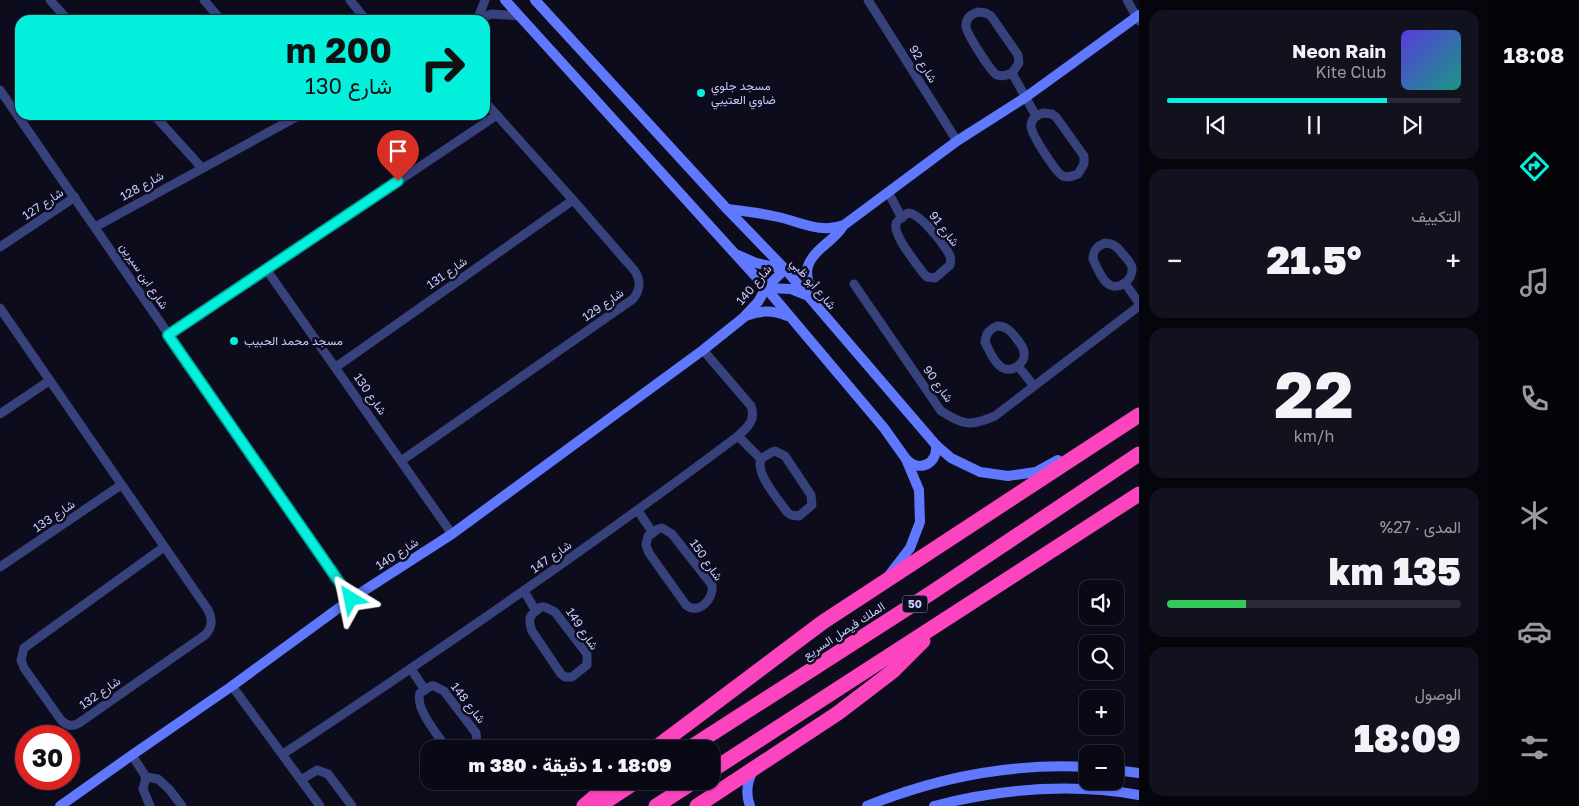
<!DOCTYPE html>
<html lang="ar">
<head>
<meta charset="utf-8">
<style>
	:root { --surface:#090916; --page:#12121f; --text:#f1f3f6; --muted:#999aa1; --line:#292a35; --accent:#02f0dc }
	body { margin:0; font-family:"Golos Text",Vazirmatn,sans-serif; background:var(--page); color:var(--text); direction:rtl; height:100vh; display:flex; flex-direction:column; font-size:19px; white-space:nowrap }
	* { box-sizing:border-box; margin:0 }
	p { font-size:16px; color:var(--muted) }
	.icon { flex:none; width:28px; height:28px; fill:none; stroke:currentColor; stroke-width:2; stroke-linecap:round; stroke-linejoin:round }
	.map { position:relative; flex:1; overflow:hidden; direction:ltr }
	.details { display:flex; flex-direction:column; gap:10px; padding:10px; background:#05050c; width:350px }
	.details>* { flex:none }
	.top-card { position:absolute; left:15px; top:15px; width:475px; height:105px; border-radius:15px; box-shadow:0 1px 4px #0004,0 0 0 1px var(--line); direction:rtl; background:#02f0dc; color:#111; overflow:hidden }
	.tools { position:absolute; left:1079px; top:580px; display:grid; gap:10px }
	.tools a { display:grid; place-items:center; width:45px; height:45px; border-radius:10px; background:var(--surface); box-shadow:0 1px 4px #0004,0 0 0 1px var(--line); font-size:25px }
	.speed { position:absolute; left:15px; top:725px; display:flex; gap:10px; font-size:25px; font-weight:700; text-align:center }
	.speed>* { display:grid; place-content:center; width:65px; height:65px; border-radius:50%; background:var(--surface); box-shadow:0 1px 4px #0004,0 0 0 1px var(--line); line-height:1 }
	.speed .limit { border:8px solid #d22; background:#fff; color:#111 }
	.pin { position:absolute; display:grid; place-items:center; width:42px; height:42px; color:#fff; margin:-51px -21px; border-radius:50% 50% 50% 0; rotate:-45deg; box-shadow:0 0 5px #0007 }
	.pin .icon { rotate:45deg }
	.me { position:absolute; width:55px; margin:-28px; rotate:325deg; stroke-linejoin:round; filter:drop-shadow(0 0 4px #0008) }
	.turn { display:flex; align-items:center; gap:18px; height:105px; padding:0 15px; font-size:22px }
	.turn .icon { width:65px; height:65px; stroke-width:2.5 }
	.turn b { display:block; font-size:35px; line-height:42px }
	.big { font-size:38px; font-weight:800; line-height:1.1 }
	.details .tile { flex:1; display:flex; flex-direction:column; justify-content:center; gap:8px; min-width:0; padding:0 18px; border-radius:15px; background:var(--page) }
	.details .dial { align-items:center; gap:0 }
	.dial b { font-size:65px; line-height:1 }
	.song { display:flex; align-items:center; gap:15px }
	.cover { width:60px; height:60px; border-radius:8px; background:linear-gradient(135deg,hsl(250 70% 55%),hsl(170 70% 35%)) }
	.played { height:5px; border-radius:2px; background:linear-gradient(90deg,var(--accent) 75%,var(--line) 75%) }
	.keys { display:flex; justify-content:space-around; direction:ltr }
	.heat { display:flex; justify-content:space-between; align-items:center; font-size:28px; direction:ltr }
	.charge { height:8px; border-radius:4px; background:linear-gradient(90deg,#34c759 27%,var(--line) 0) }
	.trip { position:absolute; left:420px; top:740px; width:300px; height:50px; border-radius:15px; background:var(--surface); box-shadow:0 1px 4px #0004,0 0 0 1px var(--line); font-weight:800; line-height:50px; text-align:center; direction:rtl }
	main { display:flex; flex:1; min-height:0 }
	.menu { display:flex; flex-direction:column; width:90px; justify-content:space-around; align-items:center; background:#040409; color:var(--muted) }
	.menu .icon { width:35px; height:35px }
	.menu .on { color:var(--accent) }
	.menu b { font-size:22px; color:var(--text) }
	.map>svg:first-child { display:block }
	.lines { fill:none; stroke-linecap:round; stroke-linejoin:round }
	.street { stroke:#37417b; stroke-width:9 }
	.secondary { stroke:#5f78fe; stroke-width:10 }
	.highway { stroke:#fd44bf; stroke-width:15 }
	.route-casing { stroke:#019c8f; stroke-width:12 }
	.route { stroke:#02f0dc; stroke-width:9 }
	.poi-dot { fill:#02f0dc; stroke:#0c0c1d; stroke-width:2 }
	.labels { text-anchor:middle; stroke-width:5; stroke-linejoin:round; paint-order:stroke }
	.shield { fill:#0c0c1d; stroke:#9092bb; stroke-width:1 }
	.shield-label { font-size:11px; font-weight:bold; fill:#c8cbff }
	.street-label { font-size:12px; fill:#c8cbff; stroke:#0c0c1d }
	.poi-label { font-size:12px; fill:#c8cbff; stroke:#0c0c1d; text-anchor:start }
</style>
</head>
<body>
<main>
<nav class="menu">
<b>18:08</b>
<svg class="icon on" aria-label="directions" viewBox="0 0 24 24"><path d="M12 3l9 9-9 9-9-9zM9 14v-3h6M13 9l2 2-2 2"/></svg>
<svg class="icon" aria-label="music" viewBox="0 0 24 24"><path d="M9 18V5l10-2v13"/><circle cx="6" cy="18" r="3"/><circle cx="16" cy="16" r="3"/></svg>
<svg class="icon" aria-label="phone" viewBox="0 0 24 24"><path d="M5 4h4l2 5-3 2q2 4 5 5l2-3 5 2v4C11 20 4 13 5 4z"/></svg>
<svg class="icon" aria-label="climate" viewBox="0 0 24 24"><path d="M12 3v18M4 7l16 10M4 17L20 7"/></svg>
<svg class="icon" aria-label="car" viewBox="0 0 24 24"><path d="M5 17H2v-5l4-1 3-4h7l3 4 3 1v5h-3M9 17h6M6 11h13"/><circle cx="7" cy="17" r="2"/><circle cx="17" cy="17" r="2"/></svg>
<svg class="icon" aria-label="filters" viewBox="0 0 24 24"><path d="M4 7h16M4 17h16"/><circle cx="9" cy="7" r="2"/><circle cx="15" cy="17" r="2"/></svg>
</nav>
<section class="details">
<div class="tile">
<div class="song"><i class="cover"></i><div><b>Neon Rain</b><p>Kite Club</p></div></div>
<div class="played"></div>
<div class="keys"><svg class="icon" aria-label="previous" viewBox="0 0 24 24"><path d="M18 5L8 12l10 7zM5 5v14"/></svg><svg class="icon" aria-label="pause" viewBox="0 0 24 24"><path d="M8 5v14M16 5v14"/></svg><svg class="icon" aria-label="next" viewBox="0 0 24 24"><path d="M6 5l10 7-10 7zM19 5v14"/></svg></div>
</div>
<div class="tile"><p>التكييف</p>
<div class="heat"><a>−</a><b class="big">21.5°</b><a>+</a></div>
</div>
<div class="tile dial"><b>22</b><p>km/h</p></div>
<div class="tile"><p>المدى · 27%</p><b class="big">135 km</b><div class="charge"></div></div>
<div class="tile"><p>الوصول</p><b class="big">18:09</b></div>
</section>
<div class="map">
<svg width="1139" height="806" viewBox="0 0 1139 806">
	<rect width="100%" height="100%" fill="#0c0c1d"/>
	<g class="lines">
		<g class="street">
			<polyline points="50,0 68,20"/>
			<polyline points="204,0 221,20"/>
			<polyline points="350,0 366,20"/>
			<polyline points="868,0 957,141"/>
			<polyline points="1127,0 1139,21"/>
			<path d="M978 12 986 13 991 16 1018 55 1019 63 1012 73C1007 75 1003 77 997 75 991 72 966 33 966 26 966 18 971 14 978 12Z"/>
			<polyline points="478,18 485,0"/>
			<polyline points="474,20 492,14 519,16"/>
			<polyline points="1012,73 1036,116"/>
			<polyline points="0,90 351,599"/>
			<path d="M1043 113 1052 114 1056 117 1084 156V164L1078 174C1073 176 1068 178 1063 176 1056 173 1031 134 1031 126 1031 119 1037 115 1043 113Z"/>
			<polyline points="154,115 202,168"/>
			<polyline points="888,192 902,218"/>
			<path d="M908 213C920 213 943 243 949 254 951 257 951 261 950 265L935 278 927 277 924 274C917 264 893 236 896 224 897 219 904 216 908 213Z"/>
			<polyline points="95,227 300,115"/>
			<path d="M1105 243C1112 243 1117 246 1121 252 1125 257 1131 262 1132 268 1133 281 1117 292 1107 283 1101 278 1096 266 1093 259 1093 250 1097 246 1105 243Z"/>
			<polyline points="0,247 75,197"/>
			<polyline points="266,269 452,534"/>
			<polyline points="1125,283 1139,303"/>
			<path d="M854 284 941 411C964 425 969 427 995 416L1139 306"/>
			<path d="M0 308C69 409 138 510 208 610 213 619 212 628 205 635L79 723C73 727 67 726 61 720L24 668 21 660 24 648 164 547"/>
			<path d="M997 326C1006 326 1011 331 1016 338 1019 342 1023 346 1024 352 1026 364 1010 375 1000 366 993 361 989 350 985 342 986 333 989 330 997 326Z"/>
			<polyline points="168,335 497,115"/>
			<polyline points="1018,366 1034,386"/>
			<polyline points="336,367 573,200"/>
			<polyline points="0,414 49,381"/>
			<polyline points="738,436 761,459"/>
			<path d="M775 451 785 456 811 495 812 505 799 516 791 515 787 512C779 500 755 474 761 459L772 452Z"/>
			<path d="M401 461 633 299C641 289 641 280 634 270L573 200 485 102"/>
			<polyline points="638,511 653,533"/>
			<path d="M662 528 672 534 712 585C714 600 698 615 686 605L649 553 646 545 648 536 658 529Z"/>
			<polyline points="0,567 121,485"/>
			<polyline points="524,591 536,611"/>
			<path d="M541 607H545L555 612 587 654V665L572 677H565L561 674 532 631C527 617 530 615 541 607Z"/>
			<polyline points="411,669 425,690"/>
			<polyline points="232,686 320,806"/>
			<path d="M447 749C439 736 414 708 420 693L431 686H434L444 691 476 733 477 744 472 749"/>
			<path d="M283 754C437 652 590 547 738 436 748 427 756 420 751 406L703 350"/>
			<polyline points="132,755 146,777"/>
			<polyline points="301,780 317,770 328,774 352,806"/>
			<polyline points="150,806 143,789 146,777 158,779 169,789 182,806"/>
		</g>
		<g class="secondary">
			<polyline points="505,0 766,288 884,428 906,459 919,490 920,522 910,548 890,574"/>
			<polyline points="535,0 727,209 785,269 936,445 951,458 980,472 1008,476 1036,472 1058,460"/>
			<path d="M727 209C744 211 761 213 778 217 801 222 821 234 844 225L957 141 1026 97 1139 15"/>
			<polyline points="738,255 756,263 785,269"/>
			<polyline points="766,288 791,289 806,295"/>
			<path d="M814 301C805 272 801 264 827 243 833 238 839 233 843 226"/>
			<path d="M746 316C760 310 773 310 787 316"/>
			<path d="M906 459C919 473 938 464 936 445"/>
			<polyline points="1115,770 1139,773"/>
			<polyline points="60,806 132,755 232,686 351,599 452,534 703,350 743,318 758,302 766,288 785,269"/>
			<path d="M750 806C745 793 747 781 754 769"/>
			<path d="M867 806C938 777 1011 763 1088 767"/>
			<path d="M934 806C1000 789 1071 783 1139 795"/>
		</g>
		<g class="highway">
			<polyline points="654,749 823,622 1139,415"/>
			<polyline points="688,749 931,593 1139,454"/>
			<polyline points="711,771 1139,494"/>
			<polyline points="584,806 613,781"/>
			<polyline points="599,806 637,781"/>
			<polyline points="656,806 695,781"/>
			<polyline points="697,806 838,713 893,671 923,641"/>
		</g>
	</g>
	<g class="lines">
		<defs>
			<polyline id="route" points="351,599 168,335 398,181"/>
		</defs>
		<use href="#route" class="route-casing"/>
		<use href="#route" class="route"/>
	</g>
	<g class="poi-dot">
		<circle cx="701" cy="93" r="5"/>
		<circle cx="234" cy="341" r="5"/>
	</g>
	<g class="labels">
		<rect class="shield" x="902.5" y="595.5" width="25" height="17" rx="4"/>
		<g class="shield-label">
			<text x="915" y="608">50</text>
		</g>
		<g class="street-label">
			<text transform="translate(923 64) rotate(58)" y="4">شارع 92</text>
			<text transform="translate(142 186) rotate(-29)" y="4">شارع 128</text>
			<text transform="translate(43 204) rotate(-34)" y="4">شارع 127</text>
			<text transform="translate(944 229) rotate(52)" y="4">شارع 91</text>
			<text transform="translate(447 273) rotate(-35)" y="4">شارع 131</text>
			<text transform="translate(144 276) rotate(56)" y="4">شارع ابن سيرين</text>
			<text transform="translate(813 284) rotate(49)" y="4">شارع أبو ظبي</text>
			<text transform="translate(754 285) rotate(-50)" y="4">شارع 140</text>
			<text transform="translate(603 305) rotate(-35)" y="4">شارع 129</text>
			<text transform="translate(938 384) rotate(54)" y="4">شارع 90</text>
			<text transform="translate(370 394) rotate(55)" y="4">شارع 130</text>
			<text transform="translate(54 516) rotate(-34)" y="4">شارع 133</text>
			<text transform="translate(397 554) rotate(-33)" y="4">شارع 140</text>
			<text transform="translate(551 557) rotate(-35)" y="4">شارع 147</text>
			<text transform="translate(706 560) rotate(55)" y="4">شارع 150</text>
			<text transform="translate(582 629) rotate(56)" y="4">شارع 149</text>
			<text transform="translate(844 631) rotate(-33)" y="4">الملك فيصل السريع</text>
			<text transform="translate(100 693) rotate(-35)" y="4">شارع 132</text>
			<text transform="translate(468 703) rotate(52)" y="4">شارع 148</text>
		</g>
		<g class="poi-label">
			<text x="711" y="90">مسجد جلوي<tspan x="711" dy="14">ضاوي العتيبي</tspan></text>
			<text x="244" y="345">مسجد محمد الحبيب</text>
		</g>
	</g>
</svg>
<div class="tools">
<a><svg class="icon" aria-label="sound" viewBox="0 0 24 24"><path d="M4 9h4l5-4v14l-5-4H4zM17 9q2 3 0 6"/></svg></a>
<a><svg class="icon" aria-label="search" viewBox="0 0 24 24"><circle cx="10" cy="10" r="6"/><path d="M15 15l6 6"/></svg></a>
<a>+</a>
<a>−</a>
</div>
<div class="speed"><div class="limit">30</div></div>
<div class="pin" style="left:398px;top:181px;background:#d93025"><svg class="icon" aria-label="arrive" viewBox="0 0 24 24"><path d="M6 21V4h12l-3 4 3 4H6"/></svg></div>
<svg class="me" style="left:351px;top:599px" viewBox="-20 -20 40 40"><path d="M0-17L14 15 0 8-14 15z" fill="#02f0dc" stroke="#fff" stroke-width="4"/></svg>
<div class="trip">18:09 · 1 دقيقة · 380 m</div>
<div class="top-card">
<div class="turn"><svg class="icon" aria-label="right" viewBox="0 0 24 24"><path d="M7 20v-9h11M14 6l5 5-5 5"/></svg><div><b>200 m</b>شارع 130</div></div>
</div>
</div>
</main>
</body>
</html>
